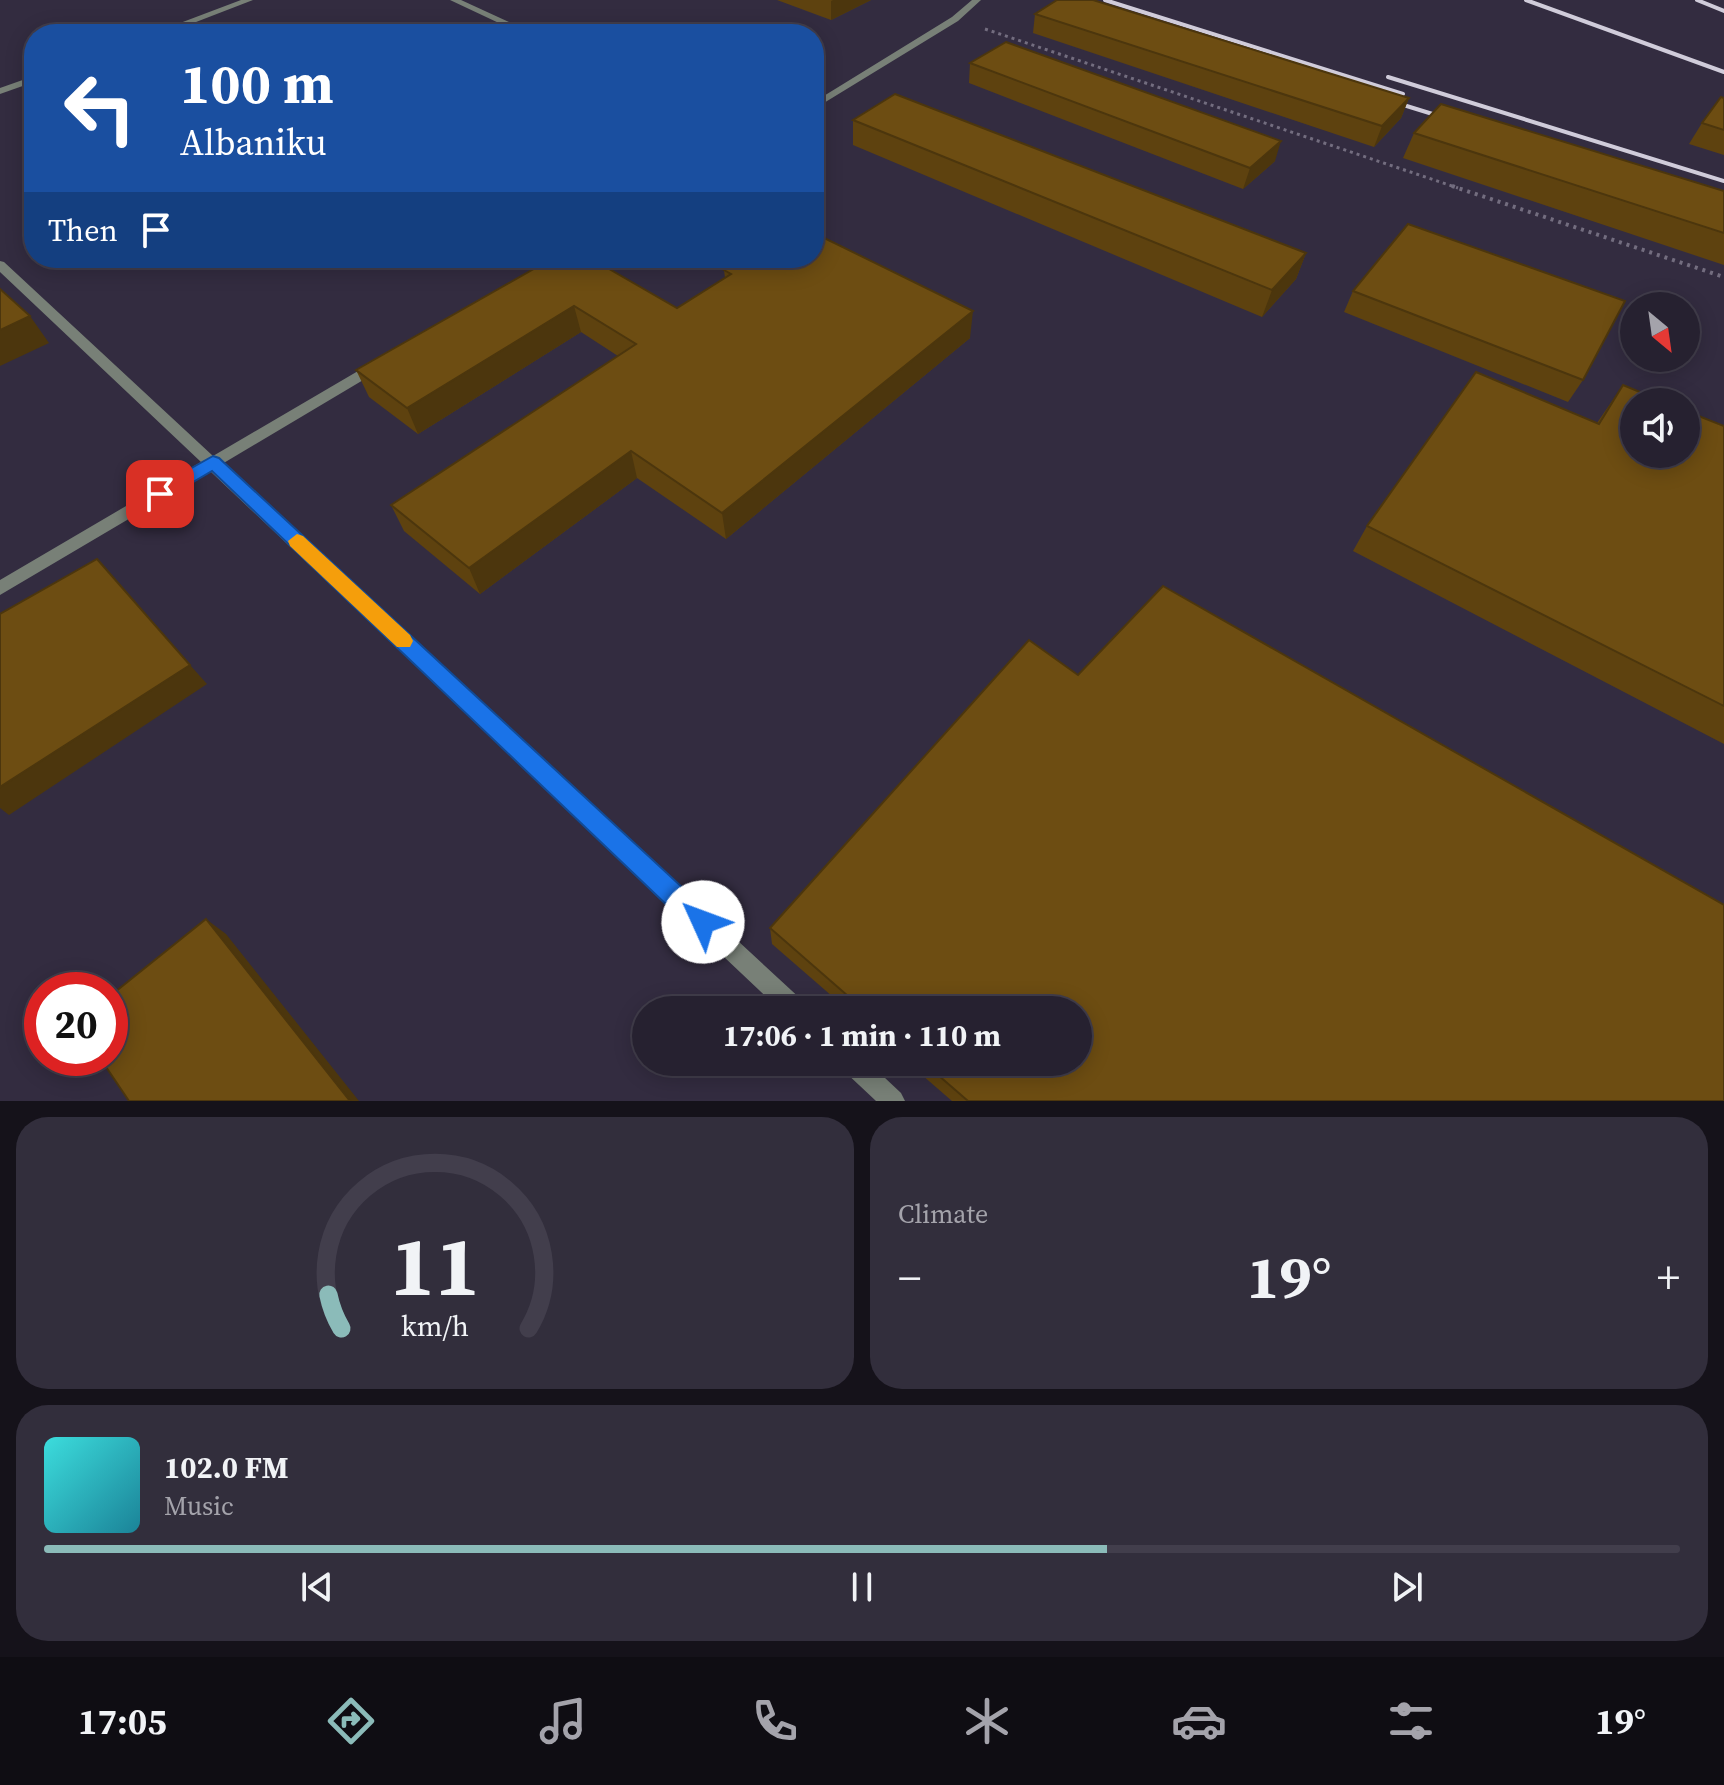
<!DOCTYPE html>
<html lang="en">
<head>
<meta charset="utf-8">
<style>
	:root { --surface:#262130; --page:#322e3c; --text:#f1f3f6; --muted:#a4a3ab; --line:#423e4c; --accent:#8bbbb9 }
	body { margin:0; font-family:"Source Serif 4",serif; background:var(--page); color:var(--text); height:100vh; display:flex; flex-direction:column; font-size:30px; white-space:nowrap }
	* { box-sizing:border-box; margin:0 }
	p { font-size:26px; color:var(--muted) }
	.icon { flex:none; width:44px; height:44px; fill:none; stroke:currentColor; stroke-width:2; stroke-linecap:round; stroke-linejoin:round }
	.map { position:relative; height:1101px; overflow:hidden }
	.side { display:flex; flex-direction:column; gap:16px; padding:16px; background:#15121a; flex:1 }
	.side>* { flex:none }
	.banner { position:absolute; left:24px; top:24px; width:800px; height:244px; border-radius:32px; box-shadow:0 4px 20px #0003,0 0 0 2px var(--line); background:#1a4fa0; color:#fff; overflow:hidden }
	.needle { width:52px; rotate:151deg }
	.fabs { position:absolute; left:1620px; top:292px; display:grid; gap:16px }
	.fabs a { display:grid; place-items:center; width:80px; height:80px; border-radius:50%; background:var(--surface); box-shadow:0 4px 20px #0003,0 0 0 2px var(--line); font-size:40px }
	.speed { position:absolute; left:24px; top:972px; display:flex; gap:16px; font-size:40px; font-weight:700; text-align:center }
	.speed>* { display:grid; place-content:center; width:104px; height:104px; border-radius:50%; background:var(--surface); box-shadow:0 4px 20px #0003,0 0 0 2px var(--line); line-height:1 }
	.speed .limit { border:12px solid #d22; background:#fff; color:#111 }
	.pin { position:absolute; display:grid; place-items:center; width:68px; height:68px; color:#fff; margin:-34px; border-radius:16px; box-shadow:0 4px 12px #0006 }
	.me { position:absolute; width:88px; margin:-44px; rotate:313deg; stroke-linejoin:round; filter:drop-shadow(0 0 6px #0008) }
	.turn { display:flex; align-items:center; gap:28px; height:168px; padding:0 24px; font-size:36px }
	.turn .icon { width:104px; height:104px; stroke-width:2.5 }
	.turn b { display:block; font-size:56px; line-height:68px }
	.then { display:flex; align-items:center; height:76px; padding:0 24px; background:#0003; gap:16px; font-size:30px }
	.big { font-size:60px; font-weight:700; line-height:1.1 }
	.side .tile { flex:1; display:flex; flex-direction:column; justify-content:center; gap:12px; min-width:0; padding:0 28px; border-radius:32px; background:var(--page) }
	.side .dial { align-items:center; gap:0 }
	.dial svg { height:208px; overflow:visible; fill:none; stroke:var(--line); stroke-width:7; stroke-linecap:round; text-anchor:middle }
	.dial text { fill:var(--text); stroke:none }
	.song { display:flex; align-items:center; gap:24px }
	.cover { width:96px; height:96px; border-radius:12px; background:linear-gradient(135deg,hsl(180 70% 55%),hsl(190 70% 35%)) }
	.played { height:8px; border-radius:4px; background:linear-gradient(90deg,var(--accent) 65%,var(--line) 65%) }
	.keys { display:flex; justify-content:space-around; direction:ltr }
	.heat { display:flex; justify-content:space-between; align-items:center; font-size:44px; direction:ltr }
	.side .tiles { flex:1; display:grid; gap:16px; grid-template-columns:1fr 1fr }
	.tile:last-child { grid-column:span 2 }
	.trip { position:absolute; left:632px; top:996px; width:460px; height:80px; border-radius:40px; background:var(--surface); box-shadow:0 4px 20px #0003,0 0 0 2px var(--line); font-weight:700; line-height:80px; text-align:center }
	.tabs { display:flex; height:128px; justify-content:space-around; align-items:center; background:#0f0d13; color:var(--muted) }
	.tabs .icon { width:56px; height:56px }
	.tabs .current { color:var(--accent) }
	.tabs b { font-size:36px; color:var(--text) }
	.map>svg:first-child { display:block }
	.lines { fill:none; stroke-linecap:round; stroke-linejoin:round }
	.path-far1 { stroke:#736d7f; stroke-width:3; stroke-dasharray:3 4; stroke-linecap:butt }
	.path { stroke:#736d7f; stroke-width:4; stroke-dasharray:3 5; stroke-linecap:butt }
	.service { fill:#788077; fill-rule:evenodd }
	.rail { stroke:#d0ccda; stroke-width:4 }
	.wall { fill:#5e420f }
	.shaded-wall { fill:#4c360d }
	.building { fill:#6d4d12; stroke:#4c360d; stroke-width:2 }
	.route { fill:#1a73e8; stroke:#114b97; stroke-width:2 }
	.slow { fill:#f59e0b }
</style>
</head>
<body>
<div class="map">
<svg width="1724" height="1101" viewBox="0 0 1724 1101">
	<rect width="100%" height="100%" fill="#332c40"/>
	<g class="lines">
		<polyline class="path-far1" points="985,29 1458,188"/>
		<polyline class="path" points="1452,186 1724,277"/>
		<g class="service">
			<polygon points="241,0 253,0 165,34 151,34"/>
			<polygon points="450,0 461,0 535,34 522,34"/>
			<polygon points="972,0 981,0 958,21 814,109 814,102 952,17"/>
			<polygon points="34,76 34,82 0,94 0,88"/>
			<polygon points="0,261 4,262 213,456 370,364 380,364 382,367 380,370 222,464 804,1002 807,1010 780,1010 210,471 0,595 0,580 201,462 0,272"/>
			<polygon points="840,1062 868,1062 901,1093 905,1101 876,1101 843,1070"/>
		</g>
		<g class="rail">
			<polyline points="1105,0 1403,94"/>
			<polyline points="1526,0 1724,72"/>
			<polyline points="1697,0 1724,11"/>
			<polyline points="1388,77 1724,181"/>
			<polyline points="1384,99 1452,120"/>
		</g>
	</g>
	<g class="wall">
		<polygon points="777,0 871,0 831,20"/>
		<polygon points="1035,14 1409,98 1401,118 1374,147 1033,33"/>
		<polygon points="970,63 1275,161 1243,189 969,83"/>
		<polygon points="1724,98 1724,155 1689,144 1702,123"/>
		<polygon points="853,120 1306,253 1296,279 1262,317 853,145"/>
		<polygon points="1414,133 1724,191 1724,265 1403,158"/>
		<polygon points="553,258 677,308 725,278 724,270 970,338 726,539 637,478 480,594 404,531 391,505 618,356 581,332 418,434 369,397 356,370"/>
		<polygon points="1353,291 1583,380 1568,402 1344,312"/>
		<polygon points="1623,385 1724,426 1724,744 1353,551 1367,526 1597,423"/>
		<polygon points="1078,675 1724,1101 952,1101 907,1062 1078,1062 1078,1010 848,1010 772,944 770,928"/>
	</g>
	<g class="shaded-wall">
		<polygon points="833,0 871,0 831,20 831,1"/>
		<polygon points="1409,98 1401,118 1374,147 1382,126"/>
		<polygon points="1281,141 1275,161 1243,189 1250,168"/>
		<polygon points="1306,253 1296,279 1262,317 1272,290"/>
		<polygon points="574,306 581,332 418,434 407,408"/>
		<polygon points="973,311 970,338 726,539 722,513"/>
		<polygon points="30,316 49,343 0,366 0,330"/>
		<polygon points="631,451 637,478 480,594 469,568"/>
		<polygon points="190,665 207,684 9,815 0,808 0,787"/>
		<polygon points="206,919 226,934 359,1101 350,1101"/>
	</g>
	<g class="building">
		<polygon points="1057,0 1093,0 1409,98 1382,126 1035,14"/>
		<polygon points="1006,42 1281,141 1250,168 970,63"/>
		<polygon points="895,94 1306,253 1272,290 853,120"/>
		<polygon points="1721,97 1724,98 1724,130 1702,123"/>
		<polygon points="1441,104 1724,191 1724,233 1414,133"/>
		<polygon points="1408,224 1625,301 1583,380 1353,291"/>
		<polygon points="814,233 973,311 722,513 631,451 469,568 391,505 636,344 574,306 407,408 356,370 553,258 590,258 677,308 731,274 724,270 743,258 814,258"/>
		<polygon points="0,289 30,316 0,330"/>
		<polygon points="1476,372 1599,424 1623,385 1664,402 1634,402 1634,454 1686,454 1686,411 1724,426 1724,706 1367,526"/>
		<polygon points="97,559 190,665 0,787 0,614"/>
		<polygon points="1163,586 1724,905 1724,1101 968,1101 923,1062 1078,1062 1078,1010 864,1010 770,928 1029,640 1078,675"/>
		<polygon points="206,919 350,1101 129,1101 100,1058 110,1058 110,996"/>
	</g>
	<polygon class="route" points="213,456 219,458 711,914 714,922 711,931 703,934 694,931 212,471 166,498 154,498 151,494 154,489"/>
	<polygon class="slow" points="297,534 303,536 410,635 413,641 410,647 397,647 290,546 288,541"/>
</svg>
<div class="fabs">
<a><svg class="needle" viewBox="-14 -14 28 28"><path d="M0-13l5 13h-10z" fill="#e53935"/><path d="M0 13l5-13h-10z" fill="#a4a3ab"/></svg></a>
<a><svg class="icon" aria-label="sound" viewBox="0 0 24 24"><path d="M4 9h4l5-4v14l-5-4H4zM17 9q2 3 0 6"/></svg></a>
</div>
<div class="speed"><div class="limit">20</div></div>
<div class="pin" style="left:160px;top:494px;background:#d93025"><svg class="icon" aria-label="arrive" viewBox="0 0 24 24"><path d="M6 21V4h12l-3 4 3 4H6"/></svg></div>
<svg class="me" style="left:703px;top:922px" viewBox="-20 -20 40 40"><circle r="19" fill="#fff"/><path d="M0-13L10 11 0 6-10 11z" fill="#1a73e8"/></svg>
<div class="trip">17:06 · 1 min · 110 m</div>
<div class="banner">
<div class="turn"><svg class="icon" aria-label="left" viewBox="0 0 24 24"><path d="M17 20v-9H6M10 6l-5 5 5 5"/></svg><div><b>100 m</b>Albaniku</div></div>
<div class="then">Then<svg class="icon" aria-label="arrive" viewBox="0 0 24 24"><path d="M6 21V4h12l-3 4 3 4H6"/></svg></div>
</div>
</div>
<section class="side">
<div class="tiles">
<div class="tile dial"><svg viewBox="0 0 100 80">
<path d="M14 69A42 42 0 1 1 86 69"/>
<path d="M14 69A42 42 0 0 1 9 56" stroke="#8bbbb9"/>
<text x="50" y="56" font-size="32" font-weight="700">11</text>
<text x="50" y="72" font-size="11">km/h</text>
</svg></div>
<div class="tile"><p>Climate</p>
<div class="heat"><a>−</a><b class="big">19°</b><a>+</a></div>
</div>
<div class="tile">
<div class="song"><i class="cover"></i><div><b>102.0 FM</b><p>Music</p></div></div>
<div class="played"></div>
<div class="keys"><svg class="icon" aria-label="previous" viewBox="0 0 24 24"><path d="M18 5L8 12l10 7zM5 5v14"/></svg><svg class="icon" aria-label="pause" viewBox="0 0 24 24"><path d="M8 5v14M16 5v14"/></svg><svg class="icon" aria-label="next" viewBox="0 0 24 24"><path d="M6 5l10 7-10 7zM19 5v14"/></svg></div>
</div>
</div>
</section>
<nav class="tabs">
<b>17:05</b>
<svg class="icon current" aria-label="directions" viewBox="0 0 24 24"><path d="M12 3l9 9-9 9-9-9zM9 14v-3h6M13 9l2 2-2 2"/></svg>
<svg class="icon" aria-label="music" viewBox="0 0 24 24"><path d="M9 18V5l10-2v13"/><circle cx="6" cy="18" r="3"/><circle cx="16" cy="16" r="3"/></svg>
<svg class="icon" aria-label="phone" viewBox="0 0 24 24"><path d="M5 4h4l2 5-3 2q2 4 5 5l2-3 5 2v4C11 20 4 13 5 4z"/></svg>
<svg class="icon" aria-label="climate" viewBox="0 0 24 24"><path d="M12 3v18M4 7l16 10M4 17L20 7"/></svg>
<svg class="icon" aria-label="car" viewBox="0 0 24 24"><path d="M5 17H2v-5l4-1 3-4h7l3 4 3 1v5h-3M9 17h6M6 11h13"/><circle cx="7" cy="17" r="2"/><circle cx="17" cy="17" r="2"/></svg>
<svg class="icon" aria-label="filters" viewBox="0 0 24 24"><path d="M4 7h16M4 17h16"/><circle cx="9" cy="7" r="2"/><circle cx="15" cy="17" r="2"/></svg>
<b>19°</b>
</nav>
</body>
</html>
